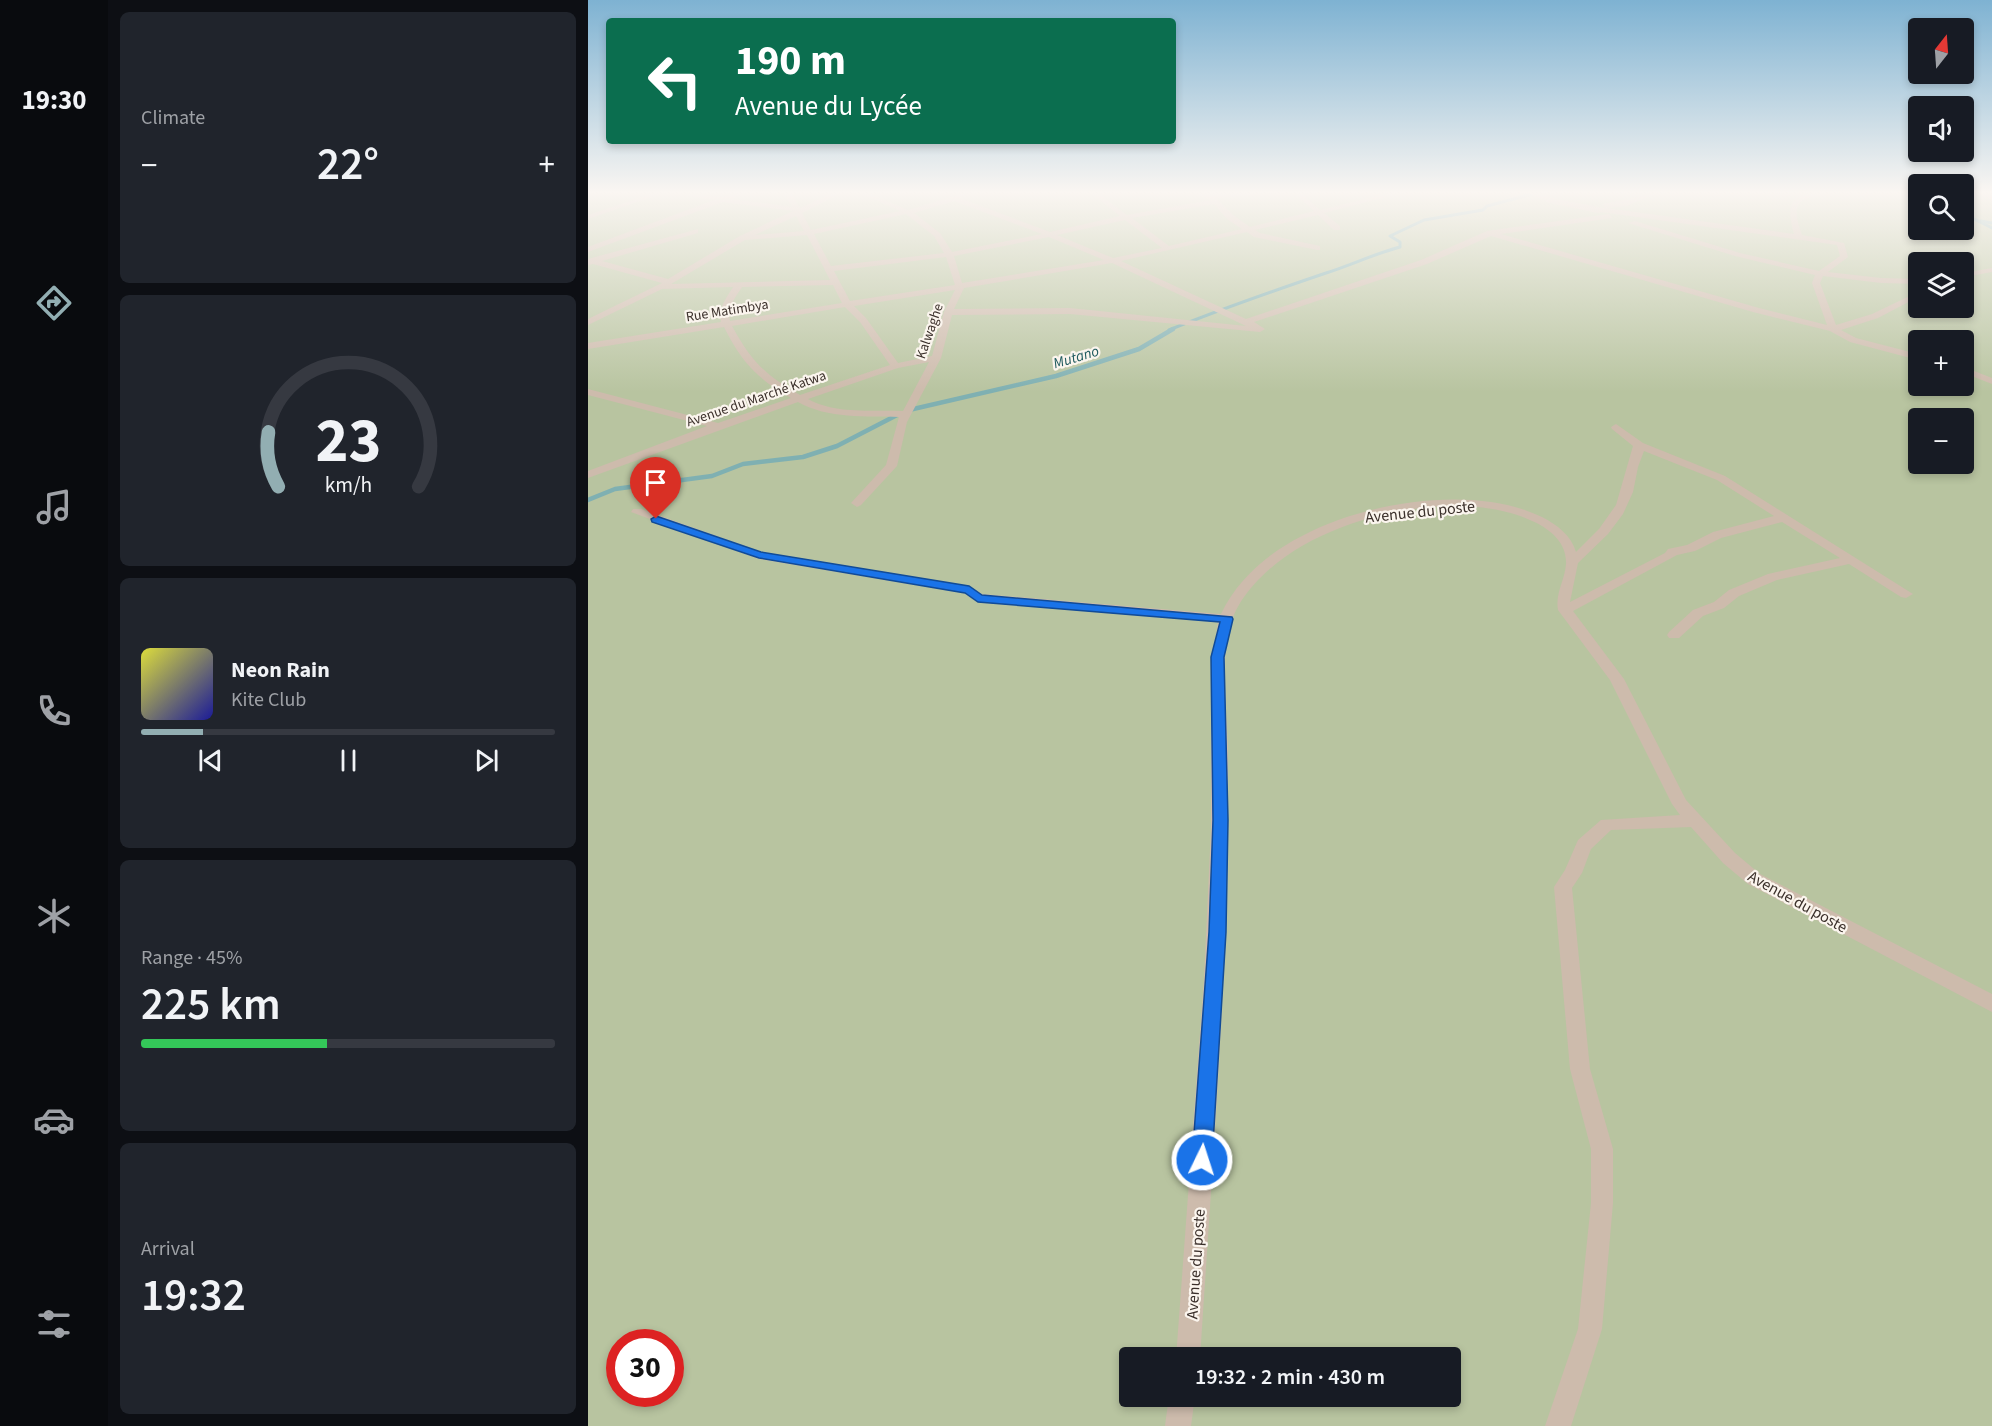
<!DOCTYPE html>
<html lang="en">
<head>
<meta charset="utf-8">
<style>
	:root { --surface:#171b24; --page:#20242c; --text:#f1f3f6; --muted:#9ea1a6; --line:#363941; --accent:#92aeb2 }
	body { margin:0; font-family:"Source Sans 3",sans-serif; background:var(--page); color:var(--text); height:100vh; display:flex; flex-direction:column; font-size:22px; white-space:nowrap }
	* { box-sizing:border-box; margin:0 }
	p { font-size:20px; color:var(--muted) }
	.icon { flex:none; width:33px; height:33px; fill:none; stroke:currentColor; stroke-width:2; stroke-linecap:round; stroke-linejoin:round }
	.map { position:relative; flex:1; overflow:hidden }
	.drawer { display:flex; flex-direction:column; gap:12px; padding:12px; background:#0d0f14; width:480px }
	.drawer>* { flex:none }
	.top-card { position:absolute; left:18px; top:18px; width:570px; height:126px; border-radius:6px; box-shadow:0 3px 9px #0003; background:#0b6e4f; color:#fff; overflow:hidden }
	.needle { width:39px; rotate:17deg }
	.buttons { position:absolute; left:1320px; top:18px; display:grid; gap:12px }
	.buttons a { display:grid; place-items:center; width:66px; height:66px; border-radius:6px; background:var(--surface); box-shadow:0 3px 9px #0003; font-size:30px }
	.speed { position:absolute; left:18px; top:1329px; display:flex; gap:12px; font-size:30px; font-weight:700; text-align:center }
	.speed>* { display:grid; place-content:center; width:78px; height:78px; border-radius:50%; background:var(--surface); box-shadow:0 3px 9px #0003; line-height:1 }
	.speed .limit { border:9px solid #d22; background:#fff; color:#111 }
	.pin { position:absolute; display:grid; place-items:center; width:51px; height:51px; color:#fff; margin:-62px -26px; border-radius:50% 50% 50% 0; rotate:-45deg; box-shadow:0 0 6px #0007 }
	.pin .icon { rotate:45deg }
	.me { position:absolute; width:66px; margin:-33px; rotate:4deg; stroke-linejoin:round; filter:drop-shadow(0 0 4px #0008) }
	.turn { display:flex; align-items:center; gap:21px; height:126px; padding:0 30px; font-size:27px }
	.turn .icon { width:78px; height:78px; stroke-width:2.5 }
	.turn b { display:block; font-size:42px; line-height:51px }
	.big { font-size:45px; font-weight:600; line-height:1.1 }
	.drawer .tile { flex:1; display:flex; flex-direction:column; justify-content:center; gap:9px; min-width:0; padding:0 21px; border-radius:9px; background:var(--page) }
	.drawer .dial { align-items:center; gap:0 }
	.dial svg { height:156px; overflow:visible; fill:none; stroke:var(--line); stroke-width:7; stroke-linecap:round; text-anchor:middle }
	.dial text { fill:var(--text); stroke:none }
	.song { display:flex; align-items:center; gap:18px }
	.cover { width:72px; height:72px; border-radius:9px; background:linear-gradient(135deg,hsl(60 70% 55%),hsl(240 70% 35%)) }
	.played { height:6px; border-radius:3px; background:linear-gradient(90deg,var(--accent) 15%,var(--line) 15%) }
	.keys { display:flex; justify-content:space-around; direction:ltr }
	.heat { display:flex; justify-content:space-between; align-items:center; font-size:33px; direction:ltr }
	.charge { height:9px; border-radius:4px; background:linear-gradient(90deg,#34c759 45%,var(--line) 0) }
	.trip { position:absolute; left:531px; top:1347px; width:342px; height:60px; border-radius:6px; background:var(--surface); box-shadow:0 3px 9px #0003; font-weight:600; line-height:60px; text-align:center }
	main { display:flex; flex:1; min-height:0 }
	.dock { display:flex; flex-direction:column; width:108px; justify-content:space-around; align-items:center; background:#090b0e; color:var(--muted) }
	.dock .icon { width:42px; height:42px }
	.dock .on { color:var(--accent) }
	.dock b { font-size:27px; color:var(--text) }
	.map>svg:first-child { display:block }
	.green { fill:#b8c4a0; fill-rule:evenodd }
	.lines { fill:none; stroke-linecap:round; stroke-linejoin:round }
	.stream-far1 { stroke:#7fb0b2; stroke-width:3 }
	.stream { stroke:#7fb0b2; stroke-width:4.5 }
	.street { fill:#cdbbac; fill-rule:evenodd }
	.route { fill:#1a73e8; stroke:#114b97; stroke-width:1.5 }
	.labels { text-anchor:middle; stroke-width:4.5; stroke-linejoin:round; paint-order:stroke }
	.far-street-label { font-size:14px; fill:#3b302b; stroke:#fbf5ee }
	.far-water-label { font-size:15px; font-style:italic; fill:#1f5a5e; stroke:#fbf5ee }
	.street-label { font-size:16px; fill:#3b302b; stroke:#fbf5ee }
</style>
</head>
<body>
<main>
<nav class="dock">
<b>19:30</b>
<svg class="icon on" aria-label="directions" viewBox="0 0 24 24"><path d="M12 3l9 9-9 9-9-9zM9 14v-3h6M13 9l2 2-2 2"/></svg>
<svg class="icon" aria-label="music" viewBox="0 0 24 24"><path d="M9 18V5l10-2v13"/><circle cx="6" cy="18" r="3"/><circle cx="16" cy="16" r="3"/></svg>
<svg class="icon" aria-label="phone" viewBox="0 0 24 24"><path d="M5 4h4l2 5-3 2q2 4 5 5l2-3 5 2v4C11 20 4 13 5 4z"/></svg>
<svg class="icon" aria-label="climate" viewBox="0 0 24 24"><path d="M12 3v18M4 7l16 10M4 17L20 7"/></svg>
<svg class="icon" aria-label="car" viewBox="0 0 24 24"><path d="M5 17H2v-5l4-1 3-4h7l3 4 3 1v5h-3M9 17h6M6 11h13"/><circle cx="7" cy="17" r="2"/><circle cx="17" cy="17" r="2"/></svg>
<svg class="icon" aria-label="filters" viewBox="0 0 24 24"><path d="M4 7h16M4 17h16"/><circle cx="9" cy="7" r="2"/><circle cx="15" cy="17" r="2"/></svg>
</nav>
<section class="drawer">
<div class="tile"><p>Climate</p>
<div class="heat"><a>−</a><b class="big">22°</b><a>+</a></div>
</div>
<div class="tile dial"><svg viewBox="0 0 100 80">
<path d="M14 69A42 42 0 1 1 86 69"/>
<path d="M14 69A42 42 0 0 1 9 41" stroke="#92aeb2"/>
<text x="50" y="56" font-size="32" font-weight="700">23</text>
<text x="50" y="72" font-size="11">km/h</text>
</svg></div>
<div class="tile">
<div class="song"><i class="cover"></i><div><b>Neon Rain</b><p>Kite Club</p></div></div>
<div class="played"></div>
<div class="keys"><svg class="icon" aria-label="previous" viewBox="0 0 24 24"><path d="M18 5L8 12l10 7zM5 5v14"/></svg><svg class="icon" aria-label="pause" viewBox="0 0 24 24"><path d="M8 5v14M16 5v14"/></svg><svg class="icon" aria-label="next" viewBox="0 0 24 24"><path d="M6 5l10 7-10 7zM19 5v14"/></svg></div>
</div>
<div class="tile"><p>Range · 45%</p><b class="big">225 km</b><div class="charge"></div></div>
<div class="tile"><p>Arrival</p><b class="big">19:32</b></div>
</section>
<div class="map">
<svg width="1404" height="1426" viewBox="0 0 1404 1426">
	<rect width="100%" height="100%" fill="#f4ebe1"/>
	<path class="green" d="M0 193H1330V230H1376V193H1404V1426H0ZM1330 262H1376V308H1330ZM1330 340H1376V386H1330ZM1330 418H1376V464H1330ZM32 1342H82V1394H32ZM542 1358H862V1396H542Z"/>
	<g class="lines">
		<g class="stream-far1">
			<polyline points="1376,214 1404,228"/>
			<polyline points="1393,221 1404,223"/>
			<path d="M581 330C633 309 685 291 738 273 763 265 786 254 812 247V242L802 236 836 220 895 210 899 206 948 193"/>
		</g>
		<g class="stream">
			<polyline points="321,410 468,376 551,349 585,329"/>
			<polyline points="0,500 27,489 124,476 155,464 215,457 249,446 311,414"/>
		</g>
		<g class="street">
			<polygon points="66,193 75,193 0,219 0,215"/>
			<path d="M85 193 134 197 155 193 144 199 204 207 196 193H203L212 208 245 193H253L214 213 223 230 312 211 272 193H280L320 210 377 193V195L372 198 462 232 532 216 503 193H510L539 215 623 200 606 193H665L662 195 628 198 645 215 662 227 726 211 706 193H713L732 210 803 193H813L736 213 752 226V230H746L730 215 667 230 672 233 732 246V250H729L666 237 659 232 533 261 658 319 833 260 899 231 1021 214 1024 218 913 234 1171 308 1239 325 1224 283 1227 275 1147 256 1040 223 1047 221 1152 253 1231 271 1252 256 1249 245 1013 212 1010 213 962 203 940 193H949L967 199 1017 208 1015 204 1070 193 1039 206 1018 208 1206 234C1197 202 1203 193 1237 193 1233 196 1226 196 1220 198 1202 202 1210 223 1214 235L1256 243 1260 257 1240 272 1293 278 1330 279V284L1293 283 1235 276 1232 283 1248 325 1284 314 1330 292V297L1290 318 1253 330 1268 338 1330 354V360L1262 342 1242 331 1165 312 903 236 839 264 666 322 677 329 672 332 482 314 364 315 353 358 319 422 309 466 273 505 269 507 263 503 298 465 311 417C278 416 240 419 210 402L0 478V471L119 426 0 395V389L130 423 203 398C169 379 153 361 136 327L0 349V343L133 322C130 308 138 299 145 287L74 289 0 325V319L74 283 5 264 0 265V259L110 229V233L14 261 80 279 152 236 205 211 135 202 0 252V247L126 200ZM366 201 454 234 364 252 352 233 326 213ZM626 204 639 219 654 229 581 246 544 218ZM318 214 346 236 356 253 243 266 226 234ZM208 216 216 231 167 235ZM537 220 574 248 525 258 469 235ZM219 235 242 280 83 284 157 240ZM461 237 516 260 374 283 366 256ZM358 257 367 285 262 301 246 271ZM524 263 658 326 482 308 366 309 376 288ZM245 285 254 303 142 321C139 307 147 298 154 287ZM367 290 356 312 344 356 310 363 278 318 266 306ZM257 307 272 322 302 365 212 395C177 375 163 361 144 326ZM341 362 315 411C285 410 246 414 220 399L310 368Z"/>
			<polygon points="1392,193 1404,195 1404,200"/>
			<polygon points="1404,268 1404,272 1376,277 1376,273"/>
			<polygon points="1376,367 1404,378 1404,384 1376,373"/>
			<path d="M1028 424 1055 443 1137 476 1325 594 1318 598 1313 597 1261 564 1189 580 1151 596 1136 608 1115 616 1091 638H1081L1079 635 1081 632 1105 610 1126 602 1141 590 1180 574 1252 558 1194 522 1133 538 1107 551 1089 555 985 611 1036 679 1098 800 1147 853 1172 874 1404 994V1012L1160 884 1135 863 1103 827 1023 830 1003 849 994 873 984 888 1002 1069 1025 1149V1203L1014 1329 983 1426H957L990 1329 1003 1203V1149L982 1069 966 887 977 870 990 840 1013 820 1092 815 1084 804 1022 680 970 610C967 593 977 580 978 564 980 524 920 510 890 507 810 500 697 532 652 603 627 642 640 711 640 756 641 957 625 1157 612 1358H588L616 979 623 828V675L630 622 390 602 376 593 171 559 43 512 45 509H53L173 552 380 586 394 594 633 614C649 580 680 553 714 536 777 502 887 484 954 517 969 525 983 535 988 552L1011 529 1028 505 1045 446 1024 429 1023 427ZM1056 451 1129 480 1186 516 1125 532 1099 545 1080 549 1077 553 982 602 990 563 1020 534 1035 514 1045 492 1050 467Z"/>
			<polygon points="581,1396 607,1396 603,1426 577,1426"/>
		</g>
	</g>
	<linearGradient id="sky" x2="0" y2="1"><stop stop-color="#7eb2d2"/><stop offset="0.49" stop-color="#faf6f2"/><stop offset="1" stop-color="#faf6f2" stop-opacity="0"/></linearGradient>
	<rect width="1404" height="392" fill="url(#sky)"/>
	<polygon class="route" points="68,516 173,552 381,586 394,595 644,617 645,619 636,657 640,820 638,932 624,1160 621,1167 614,1170 607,1167 604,1160 621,932 625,820 623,657 632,622 390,602 377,593 171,558 64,522 63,519"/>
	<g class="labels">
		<g class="far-street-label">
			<text transform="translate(139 310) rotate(-9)" y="5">Rue Matimbya</text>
			<text transform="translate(341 331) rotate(-71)" y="5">Kalwaghe</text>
			<text transform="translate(168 398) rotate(-19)" y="5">Avenue du Marché Katwa</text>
		</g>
		<g class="far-water-label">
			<text transform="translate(488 357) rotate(-17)" y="5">Mutano</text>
		</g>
		<g class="street-label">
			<text transform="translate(832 511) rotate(-6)" y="6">Avenue du poste</text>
			<text transform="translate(1210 901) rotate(29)" y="6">Avenue du poste</text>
			<text transform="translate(607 1264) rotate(-86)" y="6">Avenue du poste</text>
		</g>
	</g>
</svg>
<div class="buttons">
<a><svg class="needle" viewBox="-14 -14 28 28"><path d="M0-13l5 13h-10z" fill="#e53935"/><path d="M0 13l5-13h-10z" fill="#9ea1a6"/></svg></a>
<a><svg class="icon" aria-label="sound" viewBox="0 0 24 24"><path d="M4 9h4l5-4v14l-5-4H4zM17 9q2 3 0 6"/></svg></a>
<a><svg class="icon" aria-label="search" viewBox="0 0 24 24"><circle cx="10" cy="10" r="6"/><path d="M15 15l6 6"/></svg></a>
<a><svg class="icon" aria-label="layers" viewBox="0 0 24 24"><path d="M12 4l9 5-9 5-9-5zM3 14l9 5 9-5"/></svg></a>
<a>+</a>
<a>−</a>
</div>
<div class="speed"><div class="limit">30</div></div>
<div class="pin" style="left:68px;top:519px;background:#d93025"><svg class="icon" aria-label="arrive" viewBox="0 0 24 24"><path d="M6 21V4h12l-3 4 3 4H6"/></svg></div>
<svg class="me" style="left:614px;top:1160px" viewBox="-20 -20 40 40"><circle r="17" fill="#1a73e8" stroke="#fff" stroke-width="3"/><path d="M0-11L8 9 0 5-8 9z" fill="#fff"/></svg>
<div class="trip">19:32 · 2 min · 430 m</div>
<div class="top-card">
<div class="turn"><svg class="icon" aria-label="left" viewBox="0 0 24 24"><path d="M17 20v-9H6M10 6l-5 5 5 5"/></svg><div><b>190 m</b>Avenue du Lycée</div></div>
</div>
</div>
</main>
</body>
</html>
